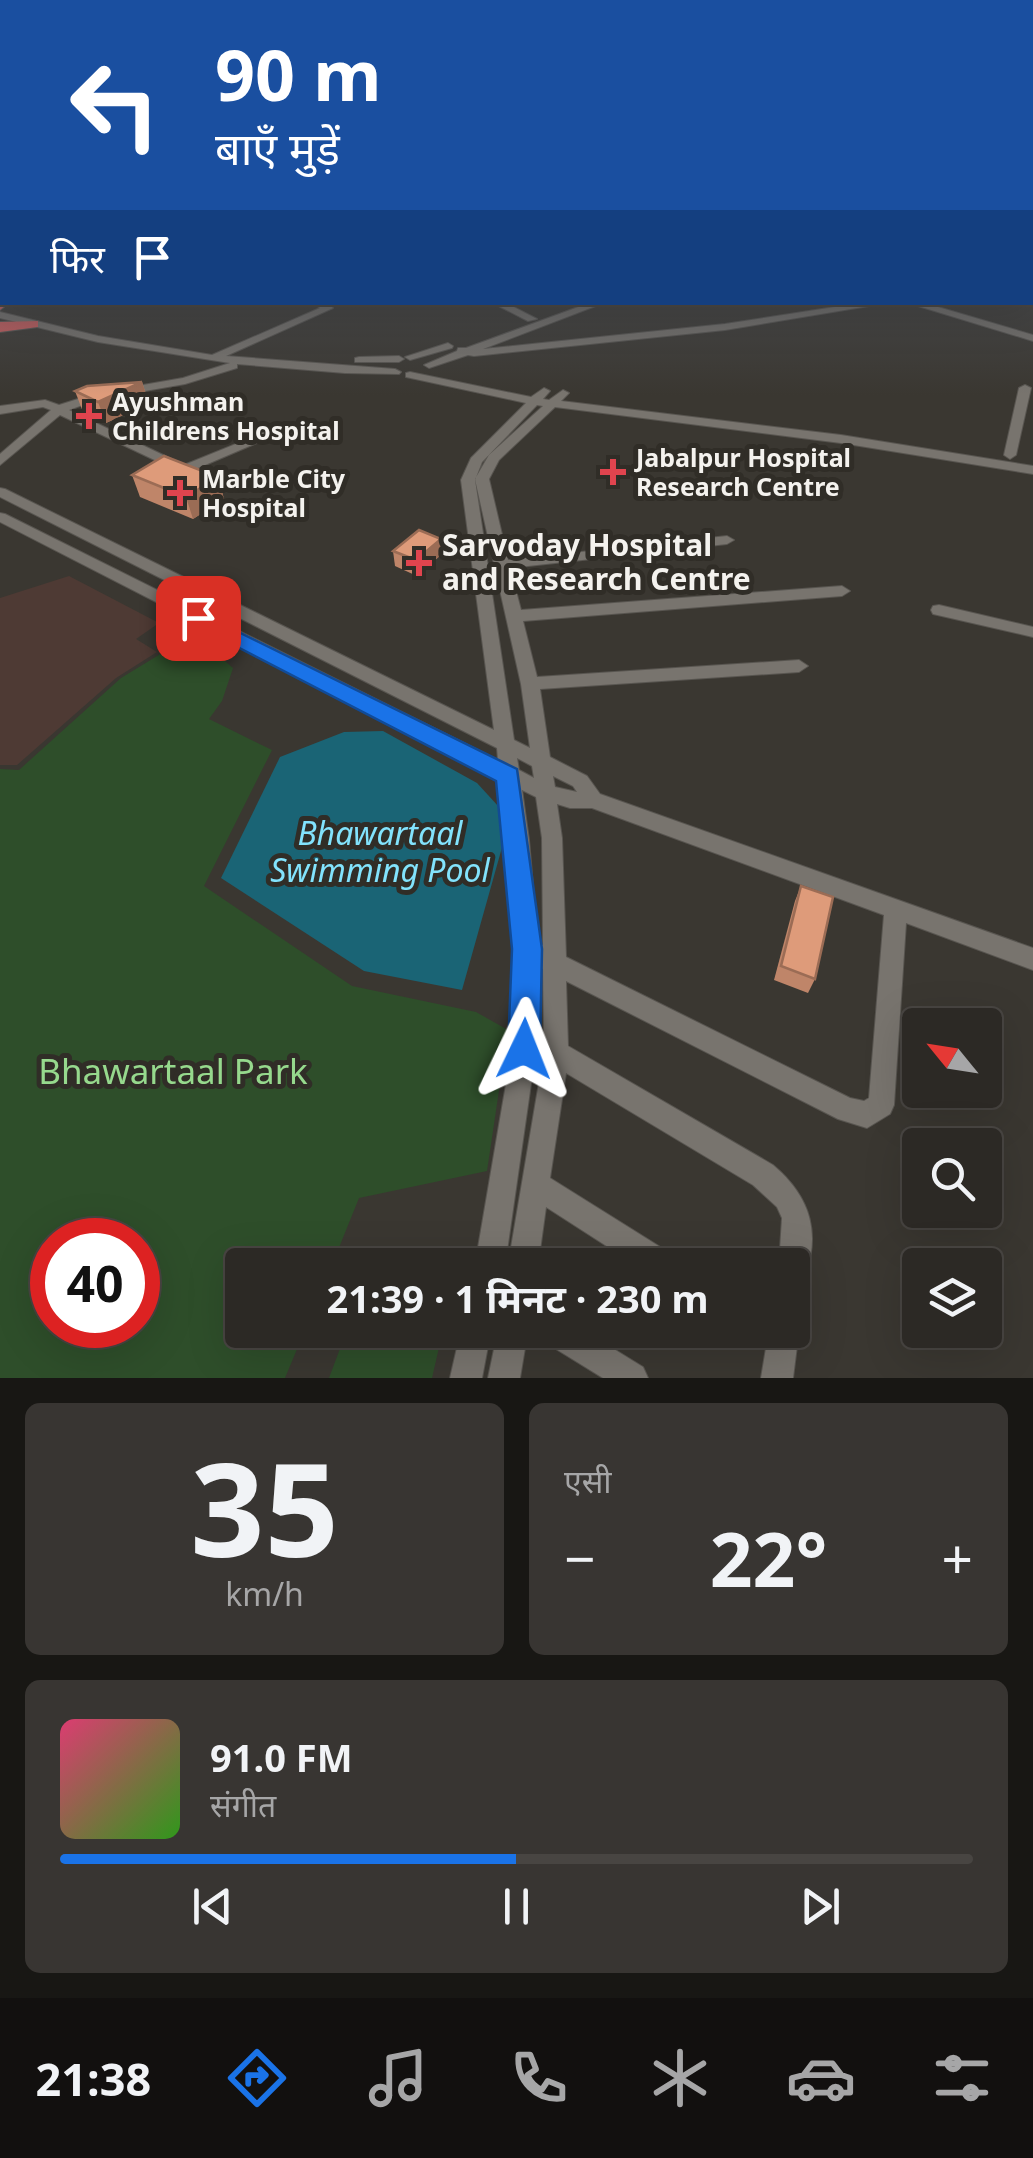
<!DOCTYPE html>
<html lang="hi">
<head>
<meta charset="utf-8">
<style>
	:root { --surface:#2c2925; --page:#383532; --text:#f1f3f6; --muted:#a6a6a7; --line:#484542; --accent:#1a73e8 }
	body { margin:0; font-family:"Noto Sans","Noto Sans Devanagari",sans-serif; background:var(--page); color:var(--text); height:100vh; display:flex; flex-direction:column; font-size:38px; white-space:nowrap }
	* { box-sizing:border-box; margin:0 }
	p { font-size:32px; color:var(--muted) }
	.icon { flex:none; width:55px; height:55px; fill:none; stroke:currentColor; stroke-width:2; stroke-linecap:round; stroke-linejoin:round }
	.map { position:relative; height:1378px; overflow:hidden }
	.details { display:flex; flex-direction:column; gap:25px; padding:25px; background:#181714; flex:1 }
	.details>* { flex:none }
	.top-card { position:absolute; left:0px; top:0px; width:1035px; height:305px; box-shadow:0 10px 40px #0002,0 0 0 2px var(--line); background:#1a4fa0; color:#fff; overflow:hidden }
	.needle { width:65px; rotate:300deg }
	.controls { position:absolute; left:902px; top:1008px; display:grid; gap:20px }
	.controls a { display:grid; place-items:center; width:100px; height:100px; border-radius:10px; background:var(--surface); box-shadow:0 10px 40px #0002,0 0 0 2px var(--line); font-size:50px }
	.speed { position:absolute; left:30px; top:1218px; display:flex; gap:20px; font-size:50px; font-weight:700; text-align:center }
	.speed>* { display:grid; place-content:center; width:130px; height:130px; border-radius:50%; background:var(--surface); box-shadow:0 10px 40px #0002,0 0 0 2px var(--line); line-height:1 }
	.speed .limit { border:15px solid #d22; background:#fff; color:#111 }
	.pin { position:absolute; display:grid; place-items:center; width:85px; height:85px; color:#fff; margin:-42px; border-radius:20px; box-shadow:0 5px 15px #0006 }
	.me { position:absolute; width:110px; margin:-55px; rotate:2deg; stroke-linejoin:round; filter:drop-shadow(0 0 8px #0008) }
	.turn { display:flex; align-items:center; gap:35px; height:210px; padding:0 50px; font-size:45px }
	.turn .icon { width:130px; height:130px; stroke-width:2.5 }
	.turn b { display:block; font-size:70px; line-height:85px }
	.then { display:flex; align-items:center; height:95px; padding:0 50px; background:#0003; gap:20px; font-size:38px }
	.big { font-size:75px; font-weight:700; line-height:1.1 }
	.details .widget { flex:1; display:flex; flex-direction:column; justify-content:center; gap:15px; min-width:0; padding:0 35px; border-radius:15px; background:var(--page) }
	.details .dial { align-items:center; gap:0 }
	.dial b { font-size:130px; line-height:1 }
	.song { display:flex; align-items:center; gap:30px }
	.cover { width:120px; height:120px; border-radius:15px; background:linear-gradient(135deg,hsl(340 70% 55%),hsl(110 70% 35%)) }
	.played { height:10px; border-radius:5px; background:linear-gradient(90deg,var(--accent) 50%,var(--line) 50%) }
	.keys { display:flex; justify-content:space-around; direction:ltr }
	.heat { display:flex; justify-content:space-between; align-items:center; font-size:55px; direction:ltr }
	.details .tiles { flex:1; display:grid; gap:25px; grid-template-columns:1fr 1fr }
	.widget:last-child { grid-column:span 2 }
	.trip { position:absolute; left:225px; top:1248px; width:585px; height:100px; border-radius:10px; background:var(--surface); box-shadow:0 10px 40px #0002,0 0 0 2px var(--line); font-weight:700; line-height:100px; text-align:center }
	.tabs { display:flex; height:160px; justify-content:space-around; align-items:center; background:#12100f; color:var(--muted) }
	.tabs .icon { width:70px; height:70px }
	.tabs .on { color:var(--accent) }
	.tabs b { font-size:45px; color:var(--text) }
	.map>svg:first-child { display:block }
	.commercial { fill:#4e3a34 }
	.green { fill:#2e4e2a; fill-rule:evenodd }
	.water { fill:#1a6475 }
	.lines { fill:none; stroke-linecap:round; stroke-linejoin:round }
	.river { stroke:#1a6475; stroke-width:35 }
	.minor-casing { stroke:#585550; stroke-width:2 }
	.highway-casing { stroke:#585550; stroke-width:2 }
	.minor { fill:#78746e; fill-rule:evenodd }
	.highway { fill:#d05e5e; fill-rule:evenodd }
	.wall { fill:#bf8569 }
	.shaded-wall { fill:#9b6c55 }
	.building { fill:#de9b7a; stroke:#9b6c55; stroke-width:2.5 }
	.route { fill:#1a73e8; stroke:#114b97; stroke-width:2.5 }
	.health-dot { fill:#e0444e; stroke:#302d27; stroke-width:4 }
	.labels { text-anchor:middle; stroke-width:10; stroke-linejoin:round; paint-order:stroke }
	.far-poi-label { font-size:25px; font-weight:bold; fill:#f4f2ee; stroke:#302d27; text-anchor:start }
	.poi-label { font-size:30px; font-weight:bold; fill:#f4f2ee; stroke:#302d27; text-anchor:start }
	.water-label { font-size:32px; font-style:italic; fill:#82e3fd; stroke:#302d27 }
	.near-park-label { font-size:35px; fill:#96d98d; stroke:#302d27 }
</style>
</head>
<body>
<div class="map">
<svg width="1033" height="1378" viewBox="0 0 1033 1378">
	<rect width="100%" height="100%" fill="#3a3731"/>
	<polygon class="commercial" points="69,576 159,623 136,639 157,652 116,678 17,765 0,765 0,598"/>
	<g class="green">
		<path d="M211 649 233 668 222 701 209 719 272 750 204 886 352 986 476 1012 508 1030 487 1171 359 1198 332 1265H242V1330H305L285 1378H0V769L19 770 121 678 167 650ZM52 1240H138V1325H52Z"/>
		<polygon points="347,1330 443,1330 432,1378 329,1378"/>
	</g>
	<polygon class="water" points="383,731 477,783 510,819 462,990 364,971 221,878 280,757 344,732"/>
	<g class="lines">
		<polyline class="river" points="0,259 2,258"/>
		<defs>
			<g id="minor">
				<rect x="1032" y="203" width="1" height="4"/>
				<rect x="0" y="213" width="2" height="4"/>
				<rect x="1032" y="245" width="1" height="6"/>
				<rect x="1032" y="262" width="1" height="6"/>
				<rect x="1032" y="287" width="1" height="6"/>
				<polygon points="313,302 325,302 333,308 226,356 395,369 401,372 399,374 345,373 237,364 237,368 185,384 99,399 69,410 184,465 275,428 285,431 184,474 60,415 0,465 0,454 51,410 43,407 0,414 0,406 45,400 59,405 97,393 183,378 230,363 98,342 0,318 0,312 98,336 212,355 320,308"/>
				<polygon points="491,302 504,302 537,319 528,321"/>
				<polygon points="592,302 606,302 483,349 725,324 867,302 893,302 725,330 474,356 468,355 429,368 424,365 457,351 458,348 466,348"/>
				<polygon points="905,302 921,302 1033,335 1033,341"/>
				<polygon points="448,343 453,346 452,348 410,360 405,357"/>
				<polygon points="359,357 399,356 404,359 399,362 355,362 355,358"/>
				<path d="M410 372 531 397 544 388 550 391 543 399 549 400 563 390 569 393 561 401 841 435 1033 466V474L841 443 555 407 499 460 489 479 508 560 727 536 734 540 727 544 510 568 521 610 842 586 850 591 842 596 523 621 537 677 799 660 808 666 799 672 540 689 550 757 587 776 600 794 1033 948V970L906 923 894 1105 890 1114 867 1128 838 1119 566 981 568 1046 773 1165C812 1198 822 1236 802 1284L792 1289V1265H779L782 1218 777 1207 753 1185 566 1073 550 1178 673 1255 678 1265H636L546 1207 538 1265H508L544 1053 543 969 538 966 536 1049 505 1265H475L512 1049 516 949 509 840 501 779 0 522V513L5 514 498 760 497 748 0 497V488L5 489 494 730 461 480 471 458 526 403 406 377V373ZM537 405 543 406 489 455 475 479 521 684 530 748 514 740 475 480 482 462ZM517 758 532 766 534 778 519 770ZM553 776 573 786 577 792 555 787ZM522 790 536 797 542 838 543 945 538 943 529 840ZM557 804 570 808H592L884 915 869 1098 864 1101 850 1098 566 957 562 838Z"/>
				<polygon points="1025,385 1031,388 1016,455 1010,459 1004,455 1019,388"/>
				<polygon points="939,605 1033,627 1033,637 933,614 931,610 933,606"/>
				<polygon points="792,1318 799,1330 793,1378 761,1378 769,1330 792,1330"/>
				<polygon points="461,1330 491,1330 482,1378 450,1378"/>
				<polygon points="498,1330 528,1330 520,1378 488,1378"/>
				<polygon points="539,1330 583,1330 643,1367 648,1378 603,1378 543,1341"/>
			</g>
			<g id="highway">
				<polygon points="0,298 10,302 0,310"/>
				<polygon points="38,321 38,327 0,332 0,322"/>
			</g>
		</defs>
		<use href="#minor" class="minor-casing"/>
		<use href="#highway" class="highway-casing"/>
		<use href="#minor" class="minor"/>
		<use href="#highway" class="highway"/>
	</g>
	<g class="wall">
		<polygon points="142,382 149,403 106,423 83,412 75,391"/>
		<polygon points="132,475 218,477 224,499 193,519 140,497"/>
		<polygon points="441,539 442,554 417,576 395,566 393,551"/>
		<polygon points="801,886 815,979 808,993 774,980 795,901"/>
	</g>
	<g class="shaded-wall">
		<polygon points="142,382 149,403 106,423 98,402"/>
		<polygon points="218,477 224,499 193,519 186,497"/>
		<polygon points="441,539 442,554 417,576 416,560"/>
	</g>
	<g class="building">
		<polygon points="142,382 98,402 75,391 87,386"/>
		<polygon points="164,456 218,477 186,497 132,475"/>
		<polygon points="419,530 441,539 416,560 393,551"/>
		<polygon points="801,886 833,897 815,979 781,966"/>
	</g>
	<linearGradient id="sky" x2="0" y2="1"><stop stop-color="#201e1b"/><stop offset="0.51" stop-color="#4f535a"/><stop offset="1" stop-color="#4f535a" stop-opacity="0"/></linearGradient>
	<rect width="1033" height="395" fill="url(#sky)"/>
	<polygon class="route" points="198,612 517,769 542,949 540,1049 535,1061 524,1065 513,1061 508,1049 512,949 496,781 191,623 191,614"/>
	<g class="health-dot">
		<path d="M84 401h10v10h10v10h-10v10h-10v-10h-10v-10h10z"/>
		<path d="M608 457h10v10h10v10h-10v10h-10v-10h-10v-10h10z"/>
		<path d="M175 478h10v10h10v10h-10v10h-10v-10h-10v-10h10z"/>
		<path d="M414 548h10v10h10v10h-10v10h-10v-10h-10v-10h10z"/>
	</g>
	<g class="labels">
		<g class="far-poi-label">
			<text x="112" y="411">Ayushman<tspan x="112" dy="29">Childrens Hospital</tspan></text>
			<text x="636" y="467">Jabalpur Hospital<tspan x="636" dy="29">Research Centre</tspan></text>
			<text x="202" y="488">Marble City<tspan x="202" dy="29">Hospital</tspan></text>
		</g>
		<g class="poi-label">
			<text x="442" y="556">Sarvoday Hospital<tspan x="442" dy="34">and Research Centre</tspan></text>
		</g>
		<g class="water-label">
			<text x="380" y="845">Bhawartaal<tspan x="380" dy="37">Swimming Pool</tspan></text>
		</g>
		<g class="near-park-label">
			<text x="173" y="1084">Bhawartaal Park</text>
		</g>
	</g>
</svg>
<div class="controls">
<a><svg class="needle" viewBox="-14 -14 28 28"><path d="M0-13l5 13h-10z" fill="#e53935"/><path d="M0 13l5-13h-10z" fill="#a6a6a7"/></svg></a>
<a><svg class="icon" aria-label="search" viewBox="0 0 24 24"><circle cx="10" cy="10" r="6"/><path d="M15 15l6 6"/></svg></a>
<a><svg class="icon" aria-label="layers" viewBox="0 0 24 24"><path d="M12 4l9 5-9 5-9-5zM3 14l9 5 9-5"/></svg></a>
</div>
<div class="speed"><div class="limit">40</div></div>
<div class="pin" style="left:198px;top:618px;background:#d93025"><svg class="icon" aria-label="arrive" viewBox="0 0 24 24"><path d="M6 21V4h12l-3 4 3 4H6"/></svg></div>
<svg class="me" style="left:524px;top:1049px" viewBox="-20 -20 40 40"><path d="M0-17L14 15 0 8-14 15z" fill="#1a73e8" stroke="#fff" stroke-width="4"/></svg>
<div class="trip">21:39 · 1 मिनट · 230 m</div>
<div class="top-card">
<div class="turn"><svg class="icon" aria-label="left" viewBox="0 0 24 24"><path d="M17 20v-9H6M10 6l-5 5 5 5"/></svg><div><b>90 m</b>बाएँ मुड़ें</div></div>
<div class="then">फिर<svg class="icon" aria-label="arrive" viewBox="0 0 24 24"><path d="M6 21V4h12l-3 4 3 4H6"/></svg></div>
</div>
</div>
<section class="details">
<div class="tiles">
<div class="widget dial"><b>35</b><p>km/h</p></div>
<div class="widget"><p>एसी</p>
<div class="heat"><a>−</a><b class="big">22°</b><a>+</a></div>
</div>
<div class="widget">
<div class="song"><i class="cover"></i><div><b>91.0 FM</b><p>संगीत</p></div></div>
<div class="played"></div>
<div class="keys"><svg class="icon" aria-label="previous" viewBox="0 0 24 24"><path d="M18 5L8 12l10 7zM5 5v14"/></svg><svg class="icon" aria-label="pause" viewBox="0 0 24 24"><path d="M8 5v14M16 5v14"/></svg><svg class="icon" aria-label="next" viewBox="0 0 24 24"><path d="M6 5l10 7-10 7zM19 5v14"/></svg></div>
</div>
</div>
</section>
<nav class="tabs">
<b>21:38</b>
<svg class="icon on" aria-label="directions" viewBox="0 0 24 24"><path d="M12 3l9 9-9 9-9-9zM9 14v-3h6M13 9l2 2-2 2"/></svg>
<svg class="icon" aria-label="music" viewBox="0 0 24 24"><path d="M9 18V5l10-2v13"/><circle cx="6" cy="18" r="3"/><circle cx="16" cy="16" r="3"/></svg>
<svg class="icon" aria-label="phone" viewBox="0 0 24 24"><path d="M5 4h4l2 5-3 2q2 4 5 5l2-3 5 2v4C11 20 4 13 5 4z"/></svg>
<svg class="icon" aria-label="climate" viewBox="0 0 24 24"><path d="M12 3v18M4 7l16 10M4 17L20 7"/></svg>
<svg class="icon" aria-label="car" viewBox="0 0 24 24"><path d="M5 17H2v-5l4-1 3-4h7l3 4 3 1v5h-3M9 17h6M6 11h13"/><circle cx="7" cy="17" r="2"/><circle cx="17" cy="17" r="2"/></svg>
<svg class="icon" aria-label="filters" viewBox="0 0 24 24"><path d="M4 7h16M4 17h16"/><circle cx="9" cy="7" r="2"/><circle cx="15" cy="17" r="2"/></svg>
</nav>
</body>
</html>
